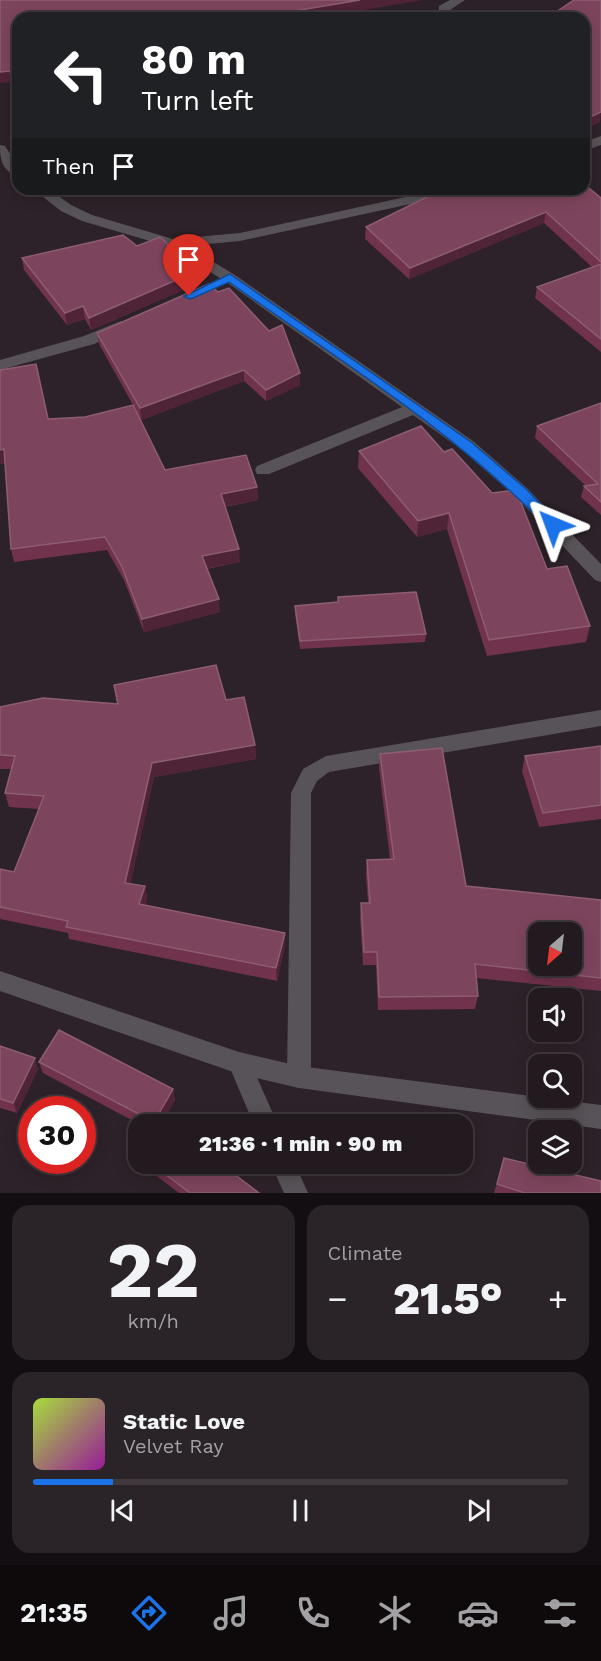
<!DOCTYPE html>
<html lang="en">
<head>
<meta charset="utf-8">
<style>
	:root { --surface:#221a1f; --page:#2a2328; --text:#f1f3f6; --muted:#a2a1a4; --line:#3f383d; --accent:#1a73e8 }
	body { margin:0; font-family:"Work Sans",sans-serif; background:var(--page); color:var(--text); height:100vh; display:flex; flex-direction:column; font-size:22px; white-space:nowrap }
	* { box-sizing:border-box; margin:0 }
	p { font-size:20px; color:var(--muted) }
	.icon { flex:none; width:33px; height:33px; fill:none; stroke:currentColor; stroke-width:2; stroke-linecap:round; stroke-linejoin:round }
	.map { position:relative; height:1193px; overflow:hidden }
	.details { display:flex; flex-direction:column; gap:12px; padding:12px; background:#130e11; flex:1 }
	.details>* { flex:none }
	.hud { position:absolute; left:12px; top:12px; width:578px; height:183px; border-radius:18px; box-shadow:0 3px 15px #0003,0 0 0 2px var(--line); background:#202124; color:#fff; overflow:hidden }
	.needle { width:39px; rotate:208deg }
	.tools { position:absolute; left:528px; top:922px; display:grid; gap:12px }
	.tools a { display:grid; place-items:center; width:54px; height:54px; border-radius:12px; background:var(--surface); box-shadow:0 3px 15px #0003,0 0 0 2px var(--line); font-size:30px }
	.speed { position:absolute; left:18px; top:1096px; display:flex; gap:12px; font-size:30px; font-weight:700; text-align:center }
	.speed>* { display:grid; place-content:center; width:78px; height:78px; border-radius:50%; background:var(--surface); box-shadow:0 3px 15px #0003,0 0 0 2px var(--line); line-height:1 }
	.speed .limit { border:9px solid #d22; background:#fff; color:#111 }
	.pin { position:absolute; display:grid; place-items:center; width:51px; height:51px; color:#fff; margin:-62px -26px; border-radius:50% 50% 50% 0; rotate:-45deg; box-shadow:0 0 6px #0007 }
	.pin .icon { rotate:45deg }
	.me { position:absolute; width:66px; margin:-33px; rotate:316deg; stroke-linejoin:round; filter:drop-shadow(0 0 4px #0008) }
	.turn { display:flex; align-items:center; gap:21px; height:126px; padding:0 30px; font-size:27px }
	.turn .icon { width:78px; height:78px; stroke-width:2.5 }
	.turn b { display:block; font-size:42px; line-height:51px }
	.then { display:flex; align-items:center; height:57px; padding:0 30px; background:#0003; gap:12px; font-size:22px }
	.big { font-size:45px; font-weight:800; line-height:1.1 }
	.details .tile { flex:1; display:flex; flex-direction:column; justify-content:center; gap:9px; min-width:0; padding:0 21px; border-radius:18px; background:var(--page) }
	.details .dial { align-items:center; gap:0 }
	.dial b { font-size:78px; line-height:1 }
	.song { display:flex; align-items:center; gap:18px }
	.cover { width:72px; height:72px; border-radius:9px; background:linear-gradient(135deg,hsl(80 70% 55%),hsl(300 70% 35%)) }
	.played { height:6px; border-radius:3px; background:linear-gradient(90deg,var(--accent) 15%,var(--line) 15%) }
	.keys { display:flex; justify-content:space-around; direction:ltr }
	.heat { display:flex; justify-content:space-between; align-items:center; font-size:33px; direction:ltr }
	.details .tiles { flex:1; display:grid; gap:12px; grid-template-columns:1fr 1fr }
	.tile:last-child { grid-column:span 2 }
	.trip { position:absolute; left:128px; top:1114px; width:345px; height:60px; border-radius:18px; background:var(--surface); box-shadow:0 3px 15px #0003,0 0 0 2px var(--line); font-weight:800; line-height:60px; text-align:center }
	.menu { display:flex; height:96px; justify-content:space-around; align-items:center; background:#0e0a0c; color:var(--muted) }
	.menu .icon { width:42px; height:42px }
	.menu .selected { color:var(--accent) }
	.menu b { font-size:27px; color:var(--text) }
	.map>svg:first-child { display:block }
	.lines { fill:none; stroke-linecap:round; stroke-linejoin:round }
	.minor { fill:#575358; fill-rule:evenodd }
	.tertiary { fill:#575358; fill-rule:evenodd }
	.wall { fill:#70324c }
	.shaded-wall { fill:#502437 }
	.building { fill:#7d455d; stroke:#8d5d72; stroke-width:1.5; fill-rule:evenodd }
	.route { fill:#1a73e8; stroke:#114b97; stroke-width:1.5 }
</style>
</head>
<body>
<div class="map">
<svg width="601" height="1193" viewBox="0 0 601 1193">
	<rect width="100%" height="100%" fill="#2d2229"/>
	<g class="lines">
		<g class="minor">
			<polygon points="450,0 465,0 447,12 439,12 439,6"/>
			<polygon points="601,136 601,145 584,151 584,142"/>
			<path d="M0 145 5 146 18 166V176C2 171 0 160 0 145Z"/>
			<polygon points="33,189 49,189 71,205 92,215 173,239 240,233 442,189 468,189 461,193 240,241 187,246 235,275 473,441 527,488 601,564 601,582 595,580 515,496 461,449 413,415 269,474 257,474 255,470 257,466 402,407 225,281 167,246 82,221 61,211"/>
			<polygon points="121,321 129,326 126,329 94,344 0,370 0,360 84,336"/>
			<polygon points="601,710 601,726 329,772 317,781 311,793 311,1077 307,1085 299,1088 291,1085 287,1077 291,793 303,769 326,756"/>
			<polygon points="239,1052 247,1055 278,1125 254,1125 228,1063 231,1055"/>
			<polygon points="271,1164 295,1164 308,1193 284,1193"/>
		</g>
		<polygon class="tertiary" points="0,971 239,1052 299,1066 601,1105 601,1129 299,1088 239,1074 0,991"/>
	</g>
	<g class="wall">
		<polygon points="601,198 601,352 535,298 537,287 592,267 544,223 409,279 365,239 366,227"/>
		<polygon points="137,246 197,284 91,330 85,319 67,325 24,270 22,258"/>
		<polygon points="97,333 300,385 266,401 244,381 141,420 165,470 257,487 258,500 225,507 240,562 207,569 220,612 144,632 124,580 107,550 14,562 11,549 5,463 0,464 0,370 48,419 85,417 133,405 99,344"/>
		<polygon points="601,403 601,515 581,497 584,486 586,486 535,438 537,426"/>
		<polygon points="359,451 547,569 590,626 586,642 487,656 447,529 417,537 358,468"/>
		<polygon points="338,597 426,634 425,642 300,649 295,614 295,606 338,603"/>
		<polygon points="114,685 226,700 255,745 256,759 154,777 130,884 145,886 147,899 145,905 285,933 285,945 277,981 69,939 68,933 0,919 0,869 14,872 39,809 9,807 5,793 11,769 0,769 0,707 117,704"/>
		<polygon points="601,746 601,819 539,827 522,771 525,756"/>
		<polygon points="380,754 466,886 601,900 601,991 476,978 478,996 475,1009 378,1010 376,965 363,965 360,917 361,903 368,903 366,874 367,860 390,859 379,768"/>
		<polygon points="0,1046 38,1069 17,1113 0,1108"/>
		<polygon points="39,1062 173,1089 175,1100 163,1121 169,1125 141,1125 43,1073"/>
		<polygon points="504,1158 601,1193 494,1193"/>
		<polygon points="141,1164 221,1164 259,1193 179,1193"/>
	</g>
	<g class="shaded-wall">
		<polygon points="360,0 423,0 317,18 252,18"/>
		<polygon points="10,71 12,82 0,83 0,72"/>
		<polygon points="18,75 18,86 13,87 11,76"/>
		<polygon points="601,112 600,122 584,130 584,120"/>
		<polygon points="91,189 118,189 92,195"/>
		<polygon points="362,189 373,189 362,192"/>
		<polygon points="546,212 544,223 409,279 410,268"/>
		<polygon points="197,271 197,284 91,330 89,318"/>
		<polygon points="83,306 85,319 67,325 65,313"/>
		<polygon points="244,370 244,381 141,420 140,408"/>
		<polygon points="300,373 300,385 266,401 266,390"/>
		<polygon points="4,449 7,462 0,464 0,450"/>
		<polygon points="257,487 258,500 222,507 221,494"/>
		<polygon points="449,513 447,529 417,537 418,521"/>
		<polygon points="239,549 240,562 203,569 202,556"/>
		<polygon points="219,599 220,612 144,632 142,619"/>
		<polygon points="255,745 256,759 154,777 128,896 125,883 152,763"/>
		<polygon points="145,886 147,899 141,917 139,904"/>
		<polygon points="285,933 285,945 277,981 276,968"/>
		<polygon points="35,1058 38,1069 17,1113 13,1103"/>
		<polygon points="173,1089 175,1100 161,1125 155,1125 154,1122"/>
	</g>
	<g class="building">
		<polygon points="0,0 360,0 252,18 18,18 18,75 11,76 10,71 0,72"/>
		<polygon points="574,0 601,0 601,112 584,120 584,18 547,18"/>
		<polygon points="584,184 601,198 601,262 546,212 410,268 366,227 443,189 584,189"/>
		<polygon points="123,235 137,246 160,237 197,271 89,318 83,306 65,313 22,258"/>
		<polygon points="601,264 601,339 537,287"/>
		<polygon points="209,284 218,292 229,288 269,331 282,325 300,373 266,390 244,370 140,408 97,333"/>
		<polygon points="36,364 48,419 85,417 133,405 165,470 246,455 257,487 221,494 239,549 202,556 219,599 142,619 122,567 105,537 11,549 4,449 0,450 0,370"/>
		<polygon points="601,403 601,502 584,486 598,484 537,426"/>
		<polygon points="421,426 444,452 452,449 492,493 516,490 547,569 567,566 590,626 489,640 449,513 418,521 359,451"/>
		<polygon points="416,592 426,634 300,641 295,606 338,602 338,597"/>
		<polygon points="216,665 226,700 244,697 255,745 152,763 125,883 145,886 139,904 285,933 276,968 66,927 68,921 0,907 0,869 14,872 44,796 5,793 15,756 0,755 0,707 43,698 118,704 114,685"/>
		<polygon points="601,746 601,805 543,813 525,756"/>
		<path d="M442 748 466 886 601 900V978L475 964 478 996 379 997 377 952H364L361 903H370L367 860 394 859 380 754ZM538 933H572V966H538Z"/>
		<polygon points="59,1030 173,1089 154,1122 39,1062"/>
		<polygon points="0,1046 35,1058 13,1103 0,1099"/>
		<polygon points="161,1120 169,1125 157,1125"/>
		<polygon points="504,1158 601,1181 601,1193 525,1193 497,1184"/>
		<polygon points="152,1164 221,1164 259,1193 190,1193"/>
	</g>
	<path class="route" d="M230 274 471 442 525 488 558 521 559 525 558 528H548C455 431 338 360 229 282L193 298 189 299 184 296Z"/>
</svg>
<div class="tools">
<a><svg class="needle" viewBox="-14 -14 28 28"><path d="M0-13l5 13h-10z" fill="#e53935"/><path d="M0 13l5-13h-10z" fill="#a2a1a4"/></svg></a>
<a><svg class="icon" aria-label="sound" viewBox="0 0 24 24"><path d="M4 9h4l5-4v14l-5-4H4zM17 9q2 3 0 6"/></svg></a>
<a><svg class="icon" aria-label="search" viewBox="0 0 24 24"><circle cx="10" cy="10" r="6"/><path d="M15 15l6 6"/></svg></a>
<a><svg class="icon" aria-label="layers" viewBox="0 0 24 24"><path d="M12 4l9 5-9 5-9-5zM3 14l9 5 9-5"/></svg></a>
</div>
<div class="speed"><div class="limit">30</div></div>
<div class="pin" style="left:189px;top:296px;background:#d93025"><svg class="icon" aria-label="arrive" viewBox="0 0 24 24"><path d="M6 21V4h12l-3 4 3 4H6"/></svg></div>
<svg class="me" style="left:553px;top:525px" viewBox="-20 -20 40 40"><path d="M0-17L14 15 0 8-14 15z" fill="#1a73e8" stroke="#fff" stroke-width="4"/></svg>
<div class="trip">21:36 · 1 min · 90 m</div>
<div class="hud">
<div class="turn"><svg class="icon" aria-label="left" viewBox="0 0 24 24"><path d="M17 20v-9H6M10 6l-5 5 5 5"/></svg><div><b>80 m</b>Turn left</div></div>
<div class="then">Then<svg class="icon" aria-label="arrive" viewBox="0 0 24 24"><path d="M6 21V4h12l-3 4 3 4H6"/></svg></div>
</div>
</div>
<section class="details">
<div class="tiles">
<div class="tile dial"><b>22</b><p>km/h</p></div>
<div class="tile"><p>Climate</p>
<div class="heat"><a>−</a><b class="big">21.5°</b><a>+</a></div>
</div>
<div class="tile">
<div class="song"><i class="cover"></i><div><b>Static Love</b><p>Velvet Ray</p></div></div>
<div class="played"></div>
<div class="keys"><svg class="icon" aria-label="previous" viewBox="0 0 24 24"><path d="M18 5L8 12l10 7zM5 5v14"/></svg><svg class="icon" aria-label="pause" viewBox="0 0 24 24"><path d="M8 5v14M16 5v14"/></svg><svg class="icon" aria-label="next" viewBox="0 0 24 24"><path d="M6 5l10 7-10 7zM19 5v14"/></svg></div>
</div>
</div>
</section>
<nav class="menu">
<b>21:35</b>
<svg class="icon selected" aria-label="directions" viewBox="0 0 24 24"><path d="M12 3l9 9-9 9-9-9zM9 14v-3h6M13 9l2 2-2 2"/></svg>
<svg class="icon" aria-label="music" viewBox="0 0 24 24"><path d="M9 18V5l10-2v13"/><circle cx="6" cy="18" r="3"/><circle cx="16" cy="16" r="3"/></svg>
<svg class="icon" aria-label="phone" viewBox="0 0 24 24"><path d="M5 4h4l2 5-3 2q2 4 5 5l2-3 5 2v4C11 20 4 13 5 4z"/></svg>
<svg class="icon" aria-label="climate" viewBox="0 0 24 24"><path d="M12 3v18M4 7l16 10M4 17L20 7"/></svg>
<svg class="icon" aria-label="car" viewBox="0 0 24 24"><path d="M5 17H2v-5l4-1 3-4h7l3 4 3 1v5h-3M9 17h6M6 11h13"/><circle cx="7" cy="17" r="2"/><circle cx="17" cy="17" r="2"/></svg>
<svg class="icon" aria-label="filters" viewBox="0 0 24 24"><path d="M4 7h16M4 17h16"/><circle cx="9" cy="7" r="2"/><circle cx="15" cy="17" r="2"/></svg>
</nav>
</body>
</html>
